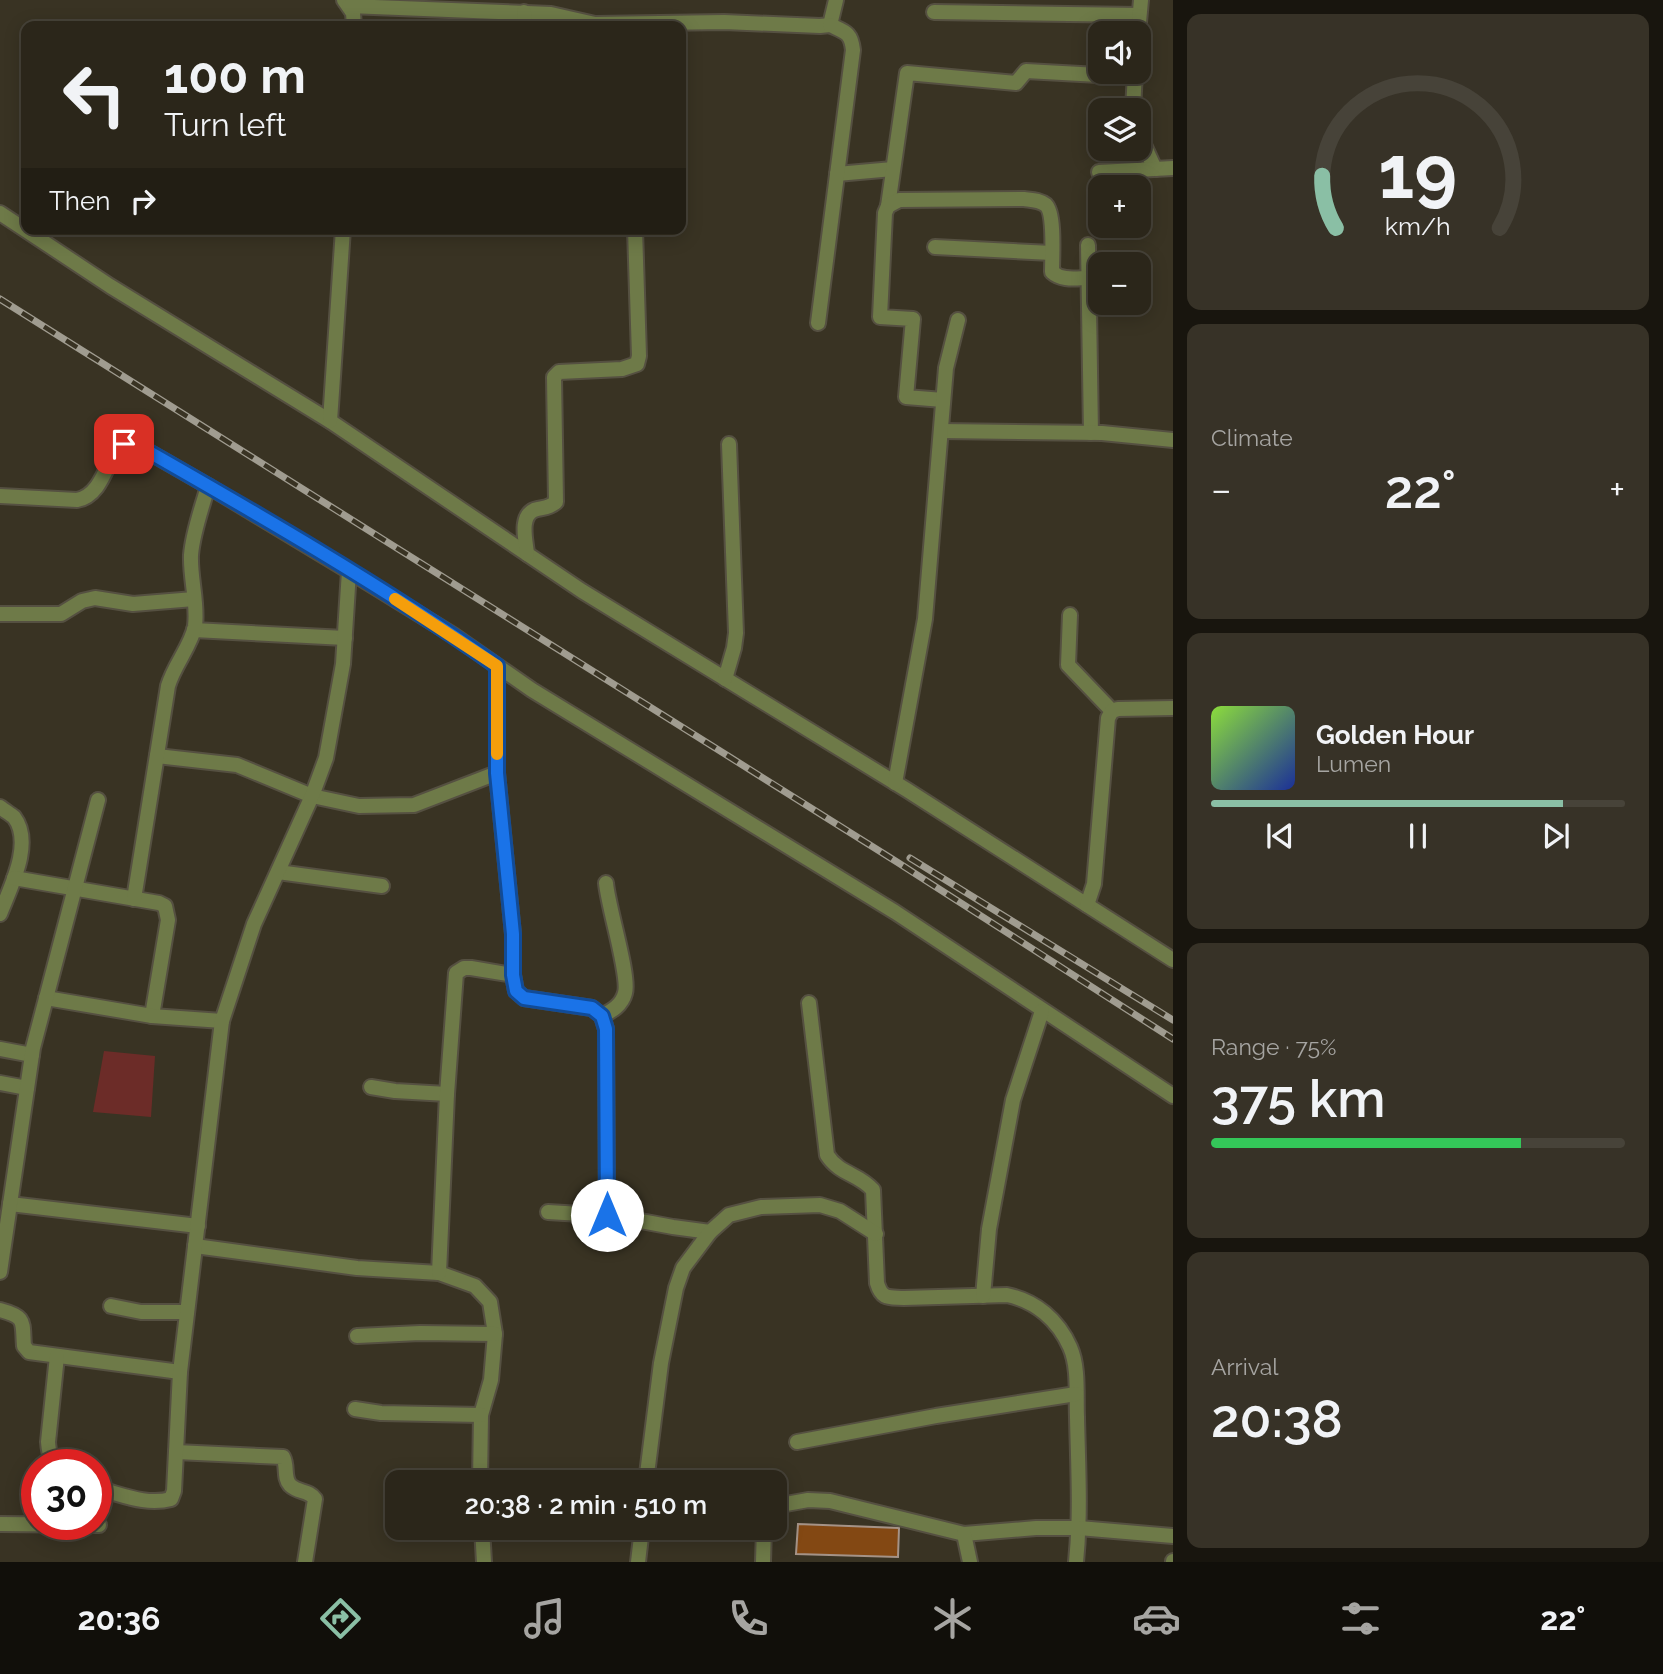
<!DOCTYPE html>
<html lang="en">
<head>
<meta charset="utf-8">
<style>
	:root { --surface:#2b261a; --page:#373227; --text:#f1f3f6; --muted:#a6a5a2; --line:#474339; --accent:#8abfa5 }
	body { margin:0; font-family:Raleway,sans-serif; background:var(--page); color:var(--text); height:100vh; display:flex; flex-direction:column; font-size:26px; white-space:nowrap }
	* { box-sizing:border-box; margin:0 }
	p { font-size:23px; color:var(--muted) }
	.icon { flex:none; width:38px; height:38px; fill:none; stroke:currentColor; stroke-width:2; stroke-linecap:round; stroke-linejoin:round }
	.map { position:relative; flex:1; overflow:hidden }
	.drawer { display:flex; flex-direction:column; gap:14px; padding:14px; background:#18150e; width:490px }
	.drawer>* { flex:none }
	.banner { position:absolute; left:21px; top:21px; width:665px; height:214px; border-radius:14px; box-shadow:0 4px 18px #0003,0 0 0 2px var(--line); background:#2b261a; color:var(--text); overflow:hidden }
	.tools { position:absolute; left:1088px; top:21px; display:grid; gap:14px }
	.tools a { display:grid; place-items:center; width:63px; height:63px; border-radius:14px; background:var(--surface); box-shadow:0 4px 18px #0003,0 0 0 2px var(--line); font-size:35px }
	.speed { position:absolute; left:21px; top:1449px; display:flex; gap:14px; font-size:35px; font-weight:700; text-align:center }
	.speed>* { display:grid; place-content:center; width:91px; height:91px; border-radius:50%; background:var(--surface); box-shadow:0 4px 18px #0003,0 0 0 2px var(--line); line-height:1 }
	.speed .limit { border:10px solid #d22; background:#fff; color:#111 }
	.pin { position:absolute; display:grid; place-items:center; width:60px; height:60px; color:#fff; margin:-30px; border-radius:14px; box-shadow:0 4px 10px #0006 }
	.me { position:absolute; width:77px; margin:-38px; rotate:0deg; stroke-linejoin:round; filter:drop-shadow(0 0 5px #0008) }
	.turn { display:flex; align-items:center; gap:24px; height:147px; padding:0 28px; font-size:32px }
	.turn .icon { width:91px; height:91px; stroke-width:2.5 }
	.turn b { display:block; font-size:49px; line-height:60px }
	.then { display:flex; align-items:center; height:66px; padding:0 28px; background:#0003; gap:14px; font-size:26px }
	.big { font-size:52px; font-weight:600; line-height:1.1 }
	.drawer .tile { flex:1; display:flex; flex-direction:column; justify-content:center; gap:10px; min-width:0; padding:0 24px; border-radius:14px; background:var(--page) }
	.drawer .dial { align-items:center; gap:0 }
	.dial svg { height:182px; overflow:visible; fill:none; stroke:var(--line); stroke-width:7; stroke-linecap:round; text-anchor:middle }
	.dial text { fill:var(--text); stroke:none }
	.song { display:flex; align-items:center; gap:21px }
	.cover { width:84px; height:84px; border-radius:10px; background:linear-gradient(135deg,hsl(90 70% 55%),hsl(230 70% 35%)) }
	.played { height:7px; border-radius:4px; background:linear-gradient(90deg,var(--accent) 85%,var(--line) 85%) }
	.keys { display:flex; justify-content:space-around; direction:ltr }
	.heat { display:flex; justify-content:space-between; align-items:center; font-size:38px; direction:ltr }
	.charge { height:10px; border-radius:5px; background:linear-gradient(90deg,#34c759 75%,var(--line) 0) }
	.trip { position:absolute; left:385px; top:1470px; width:402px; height:70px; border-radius:14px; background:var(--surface); box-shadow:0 4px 18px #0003,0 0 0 2px var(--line); font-weight:600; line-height:70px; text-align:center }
	.tabs { display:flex; height:112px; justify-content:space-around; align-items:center; background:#110f0a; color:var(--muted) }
	.tabs .icon { width:49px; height:49px }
	.tabs .active { color:var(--accent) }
	.tabs b { font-size:32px; color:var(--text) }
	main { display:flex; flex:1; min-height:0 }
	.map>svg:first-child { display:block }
	.green { fill:#6c2c28 }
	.building { fill:#834813; stroke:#a59387; stroke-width:2 }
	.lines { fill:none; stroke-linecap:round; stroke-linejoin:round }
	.minor-casing { stroke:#555041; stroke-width:18 }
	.minor { stroke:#6e7a48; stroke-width:14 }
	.rail-casing { stroke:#a09c90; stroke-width:7 }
	.rail { stroke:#393323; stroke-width:4.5; stroke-dasharray:13; stroke-linecap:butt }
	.route-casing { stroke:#114b97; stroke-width:18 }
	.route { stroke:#1a73e8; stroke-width:12 }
	.slow { stroke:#f59e0b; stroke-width:12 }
</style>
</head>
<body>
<main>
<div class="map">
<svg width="1173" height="1562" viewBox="0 0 1173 1562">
	<rect width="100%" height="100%" fill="#393323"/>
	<polygon class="green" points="104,1051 155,1056 151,1117 93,1112"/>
	<polygon class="building" points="798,1524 899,1528 898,1557 796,1554"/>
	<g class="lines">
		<defs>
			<g id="minor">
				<polyline points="344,0 353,13 354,26"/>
				<polyline points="349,6 551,14 595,24 724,22 820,26 830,25 836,0"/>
				<polyline points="524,12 525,26"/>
				<polyline points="934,12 1139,15"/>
				<polyline points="1138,33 1141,0"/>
				<polyline points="1133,110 1135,72"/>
				<polyline points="1139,134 1155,169"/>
				<polyline points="1099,172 1173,168"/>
				<polyline points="837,174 893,169"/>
				<polyline points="888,206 907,73 1016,83 1026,71 1135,77"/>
				<polyline points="0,213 110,286 330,421 582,591 907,790 1173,960"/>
				<polyline points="1088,245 1091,433"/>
				<polyline points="935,247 1052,253"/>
				<path d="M818 323 853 50C851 32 845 32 830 25"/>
				<path d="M943 400 906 397 913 319 880 317 885 213 888 206 899 200 1024 199C1032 200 1040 200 1046 205 1055 214 1052 257 1052 272 1062 281 1076 278 1089 278"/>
				<polyline points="330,421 343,229"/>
				<polyline points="941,431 1102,433 1173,440"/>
				<path d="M0 496 77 500C100 496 106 466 117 448L124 444H135L208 486 349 571 453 635 532 690 895 912 1173 1096"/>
				<path d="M527 554C526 541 519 517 534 510 543 507 548 509 556 502L554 377 559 372 622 369 637 364 639 356 635 229"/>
				<polyline points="0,614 61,614 82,601 95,598 133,604 194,599"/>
				<polyline points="1070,615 1068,665 1112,711"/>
				<polyline points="194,630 345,638"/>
				<polyline points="497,666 497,773 513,934 513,975 516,991 524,998 592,1008 602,1016 606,1029 607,1215"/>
				<polyline points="725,679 734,648 736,633 729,444"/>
				<polyline points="157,756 237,765 312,796 359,806 414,805 497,773"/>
				<polyline points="895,783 925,619 946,368 958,320"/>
				<path d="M0 807C4 810 10 814 14 817 34 843 10 888 0 914"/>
				<polyline points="278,872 382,886"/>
				<polyline points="14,878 159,903 165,906 168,920 152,1016"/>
				<path d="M134 899 168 686C174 665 191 646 195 626 198 603 190 578 191 555 193 531 202 508 208 486"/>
				<polyline points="1087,905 1094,884 1108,718 1112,711 1118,709 1173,708"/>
				<polyline points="46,998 152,1016 222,1021"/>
				<path d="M809 1003 827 1155C840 1175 858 1173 873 1190L877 1283C882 1300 889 1297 904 1298L1007 1295C1036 1301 1058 1320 1070 1347 1079 1367 1076 1395 1077 1417 1078 1465 1081 1514 1076 1562"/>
				<path d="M602 1016C612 1011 622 1005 625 993 630 976 608 907 606 883"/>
				<polyline points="0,1049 32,1055"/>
				<polyline points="0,1083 27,1088"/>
				<polyline points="371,1087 395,1091 447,1094"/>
				<polyline points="10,1204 198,1226"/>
				<polyline points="548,1212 614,1216 673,1227 710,1232"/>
				<polyline points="195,1246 357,1268 439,1273 475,1286 490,1302 495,1334 491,1380 481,1415 480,1482"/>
				<polyline points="0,1272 33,1048 98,800"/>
				<polyline points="439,1273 447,1094 456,973 464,968 471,968 513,975"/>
				<polyline points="983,1296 989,1229 1013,1100 1042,1011"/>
				<polyline points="111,1306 141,1312 187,1312"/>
				<path d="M0 1310C27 1317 22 1322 24 1346L29 1352 180 1372"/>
				<polyline points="357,1336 420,1333 495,1334"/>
				<path d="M57 1356 48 1442C49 1454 50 1459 61 1465"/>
				<polyline points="355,1409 381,1413 481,1415"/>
				<polyline points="797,1442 936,1416 1076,1394"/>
				<path d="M176 1452 283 1457C288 1466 283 1477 290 1485 298 1493 309 1490 315 1499L305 1562"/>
				<polyline points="646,1482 661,1363 676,1288 683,1268 710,1232 729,1215 761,1207 820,1205 840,1211 876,1234"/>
				<path d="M107 1491C128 1497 149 1505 171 1499L174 1491 180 1372 222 1021 254 924 312 796 326 758 343 664 349 571"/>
				<polyline points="775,1506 808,1500 830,1501 964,1534 1036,1528 1079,1528 1173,1536"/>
				<polyline points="0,1524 99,1525"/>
				<polyline points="482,1528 484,1562"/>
				<polyline points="964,1534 970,1562"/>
				<polyline points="638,1562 642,1528"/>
				<polyline points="763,1562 764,1528"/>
				<polyline points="1173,1562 1173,1561"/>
			</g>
		</defs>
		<use href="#minor" class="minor-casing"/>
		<use href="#minor" class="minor"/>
		<defs>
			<g id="rail">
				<polyline points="0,299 897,862 1173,1039"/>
				<polyline points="910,858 1173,1020"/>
			</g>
		</defs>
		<use href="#rail" class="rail-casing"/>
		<use href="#rail" class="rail"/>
	</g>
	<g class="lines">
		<defs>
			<path id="route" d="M124 444H135C258 514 381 585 497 666V773L513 934V975L516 991 524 998 592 1008 602 1016 606 1029 607 1215"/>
		</defs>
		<use href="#route" class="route-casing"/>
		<use href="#route" class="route"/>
		<polyline class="slow" points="395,599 497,666 497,754"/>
	</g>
</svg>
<div class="tools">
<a><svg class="icon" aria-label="sound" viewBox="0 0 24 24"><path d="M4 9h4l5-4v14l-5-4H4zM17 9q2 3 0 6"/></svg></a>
<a><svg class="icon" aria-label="layers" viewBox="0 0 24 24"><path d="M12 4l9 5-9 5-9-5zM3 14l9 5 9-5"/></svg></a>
<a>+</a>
<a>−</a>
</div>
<div class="speed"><div class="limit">30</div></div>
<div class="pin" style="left:124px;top:444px;background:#d93025"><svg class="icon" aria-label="arrive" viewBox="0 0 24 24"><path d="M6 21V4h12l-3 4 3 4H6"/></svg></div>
<svg class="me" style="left:607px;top:1215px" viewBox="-20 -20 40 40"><circle r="19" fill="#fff"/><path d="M0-13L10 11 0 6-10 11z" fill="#1a73e8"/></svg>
<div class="trip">20:38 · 2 min · 510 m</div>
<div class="banner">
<div class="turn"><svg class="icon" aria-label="left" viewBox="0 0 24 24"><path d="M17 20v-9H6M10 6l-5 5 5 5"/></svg><div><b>100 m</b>Turn left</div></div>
<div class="then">Then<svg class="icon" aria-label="right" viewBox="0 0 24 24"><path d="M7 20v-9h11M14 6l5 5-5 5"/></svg></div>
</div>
</div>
<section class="drawer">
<div class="tile dial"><svg viewBox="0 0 100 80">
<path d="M14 69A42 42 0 1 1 86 69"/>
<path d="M14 69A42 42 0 0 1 8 46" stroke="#8abfa5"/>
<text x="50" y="56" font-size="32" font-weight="700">19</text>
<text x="50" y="72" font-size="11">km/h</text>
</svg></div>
<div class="tile"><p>Climate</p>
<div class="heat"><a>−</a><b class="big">22°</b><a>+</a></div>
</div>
<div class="tile">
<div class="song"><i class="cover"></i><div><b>Golden Hour</b><p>Lumen</p></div></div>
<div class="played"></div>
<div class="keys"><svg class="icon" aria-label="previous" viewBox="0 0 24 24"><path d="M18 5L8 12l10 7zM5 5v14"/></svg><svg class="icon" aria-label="pause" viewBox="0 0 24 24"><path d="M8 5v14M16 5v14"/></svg><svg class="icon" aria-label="next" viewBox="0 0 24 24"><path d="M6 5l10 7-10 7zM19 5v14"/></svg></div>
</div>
<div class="tile"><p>Range · 75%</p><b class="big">375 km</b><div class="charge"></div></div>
<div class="tile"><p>Arrival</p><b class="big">20:38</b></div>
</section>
</main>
<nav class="tabs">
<b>20:36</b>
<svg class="icon active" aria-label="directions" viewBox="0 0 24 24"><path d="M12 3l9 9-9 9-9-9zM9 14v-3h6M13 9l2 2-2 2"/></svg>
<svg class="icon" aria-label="music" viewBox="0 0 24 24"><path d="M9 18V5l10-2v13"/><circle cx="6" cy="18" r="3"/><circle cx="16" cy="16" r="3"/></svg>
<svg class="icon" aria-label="phone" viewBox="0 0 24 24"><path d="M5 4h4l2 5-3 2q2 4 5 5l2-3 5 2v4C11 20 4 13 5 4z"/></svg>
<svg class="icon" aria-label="climate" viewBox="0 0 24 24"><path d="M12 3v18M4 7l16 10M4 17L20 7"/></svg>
<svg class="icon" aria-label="car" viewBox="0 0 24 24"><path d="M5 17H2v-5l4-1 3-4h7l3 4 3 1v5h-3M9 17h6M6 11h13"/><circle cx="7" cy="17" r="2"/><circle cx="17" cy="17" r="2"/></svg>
<svg class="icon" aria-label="filters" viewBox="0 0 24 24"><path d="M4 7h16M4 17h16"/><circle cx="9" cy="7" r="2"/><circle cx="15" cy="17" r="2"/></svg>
<b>22°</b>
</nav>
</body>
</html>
